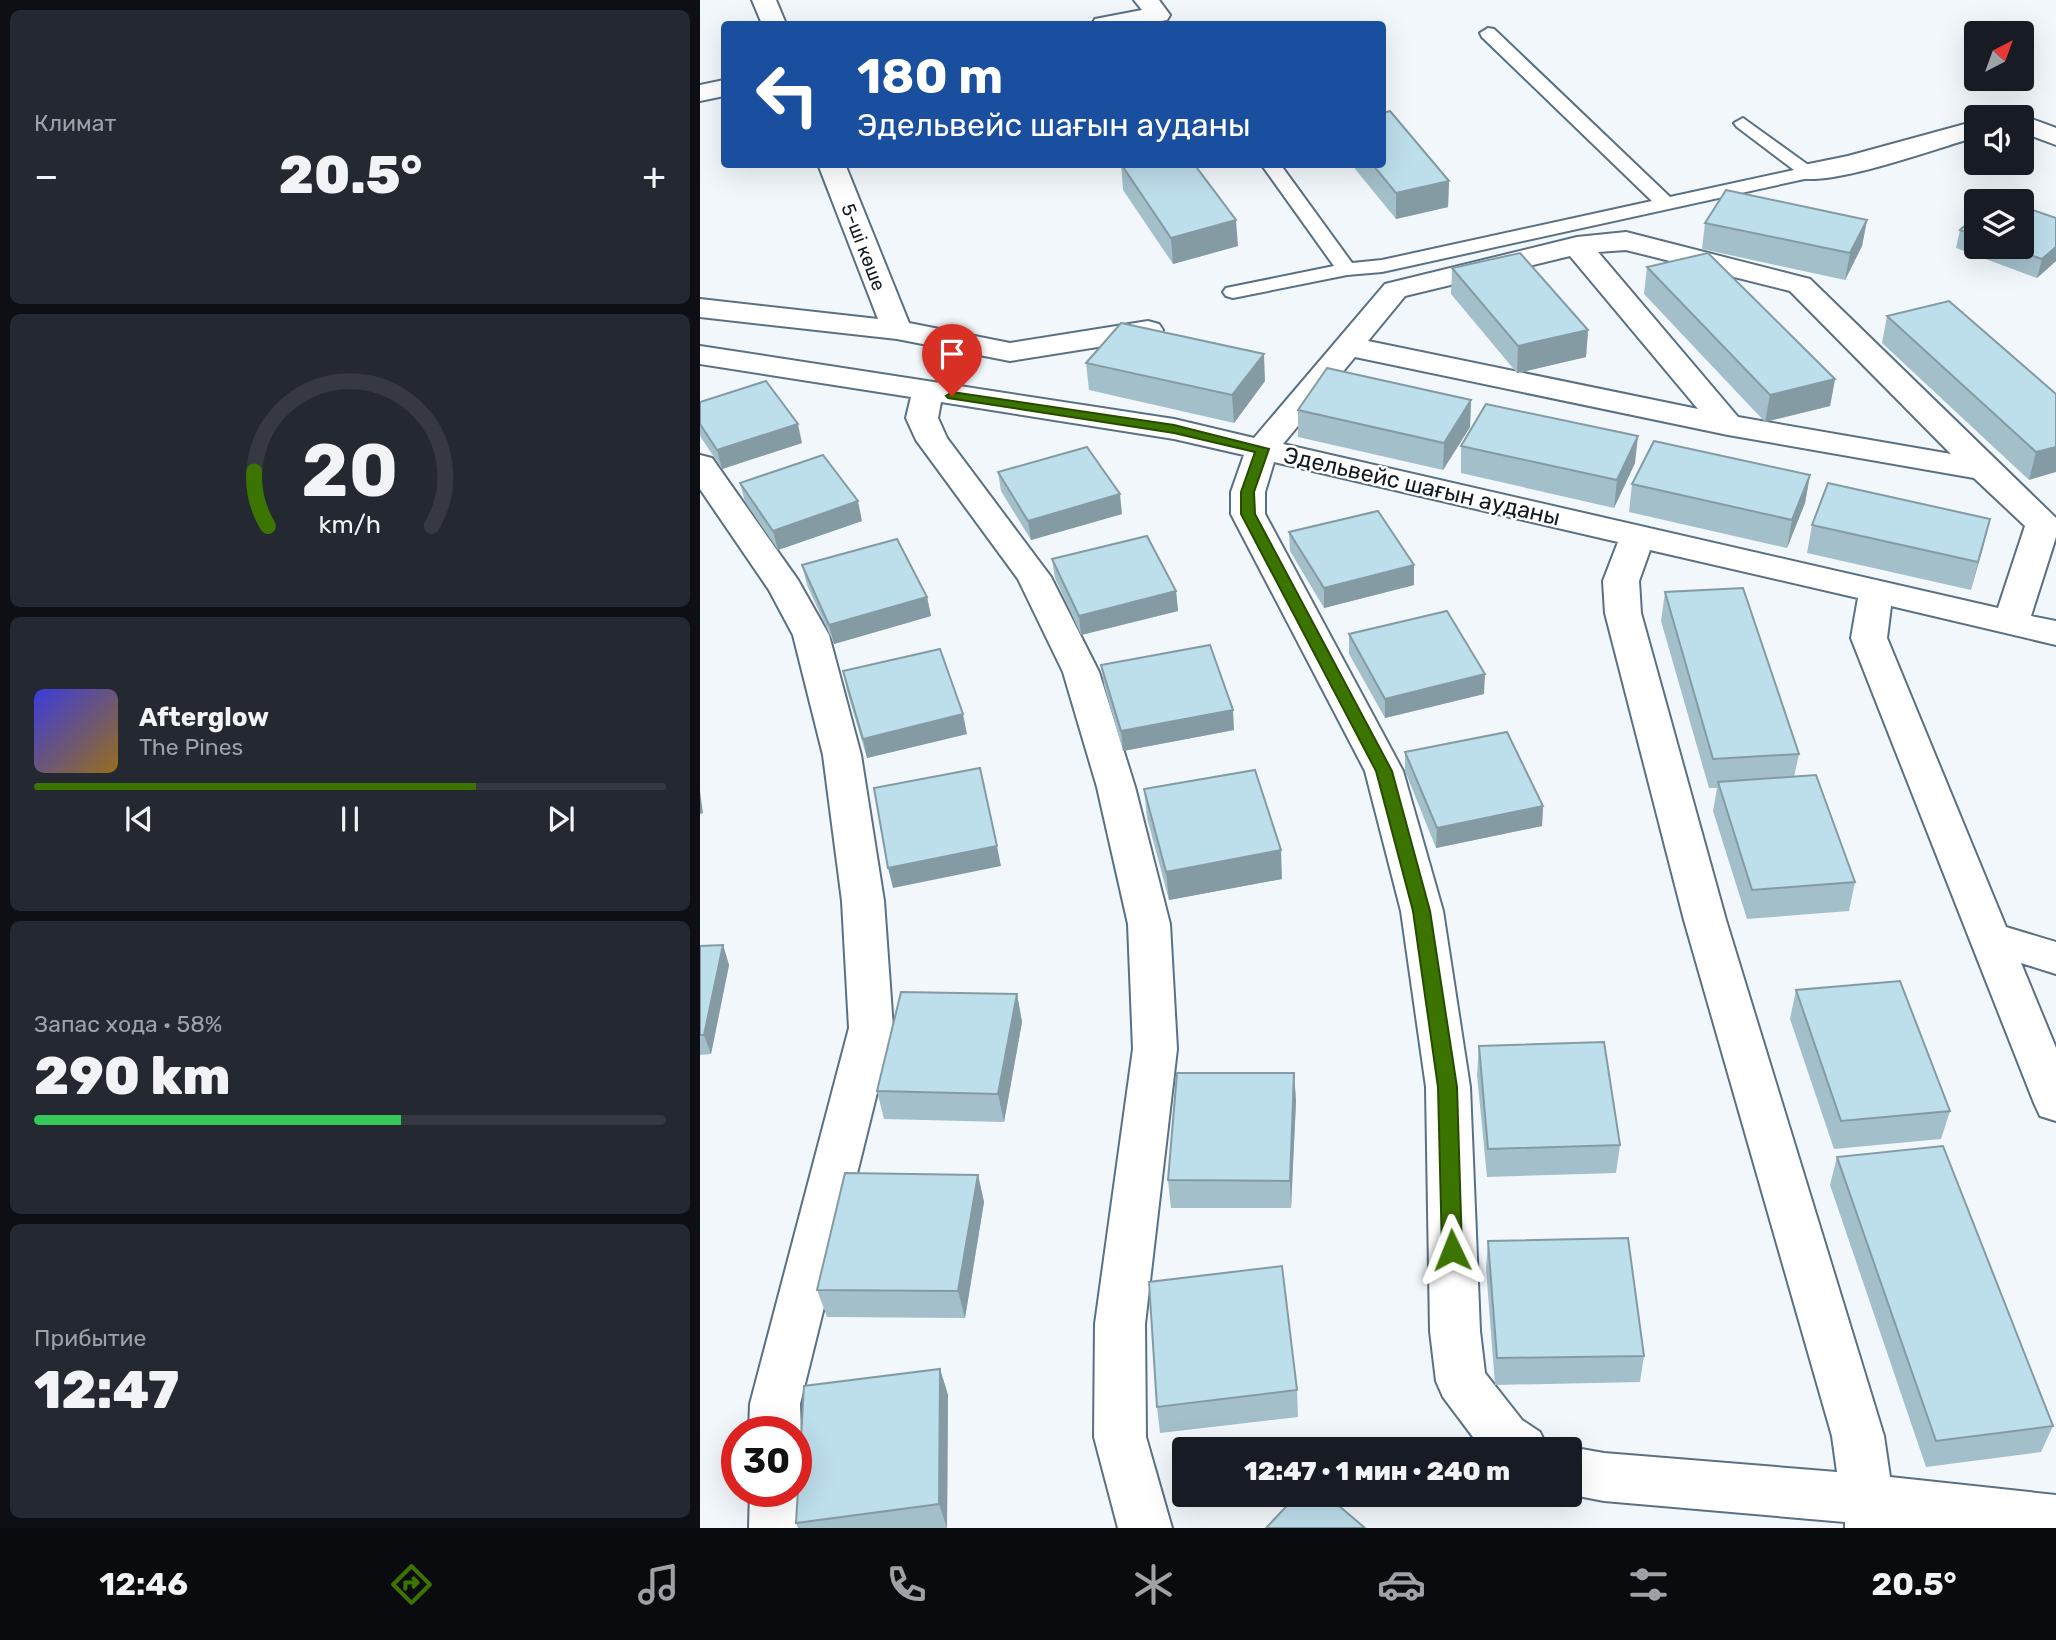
<!DOCTYPE html>
<html lang="ru">
<head>
<meta charset="utf-8">
<style>
	:root { --surface:#171b24; --page:#242831; --text:#f1f3f6; --muted:#9ea1a6; --line:#363941; --accent:#3c7402 }
	body { margin:0; font-family:Rubik,sans-serif; background:var(--page); color:var(--text); height:100vh; display:flex; flex-direction:column; font-size:26px; white-space:nowrap }
	* { box-sizing:border-box; margin:0 }
	p { font-size:23px; color:var(--muted) }
	.icon { flex:none; width:38px; height:38px; fill:none; stroke:currentColor; stroke-width:2; stroke-linecap:round; stroke-linejoin:round }
	.map { position:relative; flex:1; overflow:hidden }
	.details { display:flex; flex-direction:column; gap:10px; padding:10px; background:#0d0f14; width:700px }
	.details>* { flex:none }
	.hud { position:absolute; left:21px; top:21px; width:665px; height:147px; border-radius:7px; box-shadow:0 7px 28px #0002; background:#1a4fa0; color:#fff; overflow:hidden }
	.needle { width:46px; rotate:41deg }
	.controls { position:absolute; left:1264px; top:21px; display:grid; gap:14px }
	.controls a { display:grid; place-items:center; width:70px; height:70px; border-radius:7px; background:var(--surface); box-shadow:0 7px 28px #0002; font-size:35px }
	.speed { position:absolute; left:21px; top:1416px; display:flex; gap:14px; font-size:35px; font-weight:700; text-align:center }
	.speed>* { display:grid; place-content:center; width:91px; height:91px; border-radius:50%; background:var(--surface); box-shadow:0 7px 28px #0002; line-height:1 }
	.speed .limit { border:10px solid #d22; background:#fff; color:#111 }
	.pin { position:absolute; display:grid; place-items:center; width:60px; height:60px; color:#fff; margin:-72px -30px; border-radius:50% 50% 50% 0; rotate:-45deg; box-shadow:0 0 7px #0007 }
	.pin .icon { rotate:45deg }
	.me { position:absolute; width:77px; margin:-38px; rotate:358deg; stroke-linejoin:round; filter:drop-shadow(0 0 5px #0008) }
	.turn { display:flex; align-items:center; gap:24px; height:147px; padding:0 21px; font-size:32px }
	.turn .icon { width:91px; height:91px; stroke-width:2.5 }
	.turn b { display:block; font-size:49px; line-height:60px }
	.big { font-size:52px; font-weight:800; line-height:1.1 }
	.details .tile { flex:1; display:flex; flex-direction:column; justify-content:center; gap:10px; min-width:0; padding:0 24px; border-radius:10px; background:var(--page) }
	.details .dial { align-items:center; gap:0 }
	.dial svg { height:182px; overflow:visible; fill:none; stroke:var(--line); stroke-width:7; stroke-linecap:round; text-anchor:middle }
	.dial text { fill:var(--text); stroke:none }
	.song { display:flex; align-items:center; gap:21px }
	.cover { width:84px; height:84px; border-radius:10px; background:linear-gradient(135deg,hsl(240 70% 55%),hsl(40 70% 35%)) }
	.played { height:7px; border-radius:4px; background:linear-gradient(90deg,var(--accent) 70%,var(--line) 70%) }
	.keys { display:flex; justify-content:space-around; direction:ltr }
	.heat { display:flex; justify-content:space-between; align-items:center; font-size:38px; direction:ltr }
	.charge { height:10px; border-radius:5px; background:linear-gradient(90deg,#34c759 58%,var(--line) 0) }
	.trip { position:absolute; left:472px; top:1437px; width:410px; height:70px; border-radius:7px; background:var(--surface); box-shadow:0 7px 28px #0002; font-weight:800; line-height:70px; text-align:center }
	.dock { display:flex; height:112px; justify-content:space-around; align-items:center; background:#090b0e; color:var(--muted) }
	.dock .icon { width:49px; height:49px }
	.dock .selected { color:var(--accent) }
	.dock b { font-size:32px; color:var(--text) }
	main { display:flex; flex:1; min-height:0 }
	.map>svg:first-child { display:block }
	.lines { fill:none; stroke-linecap:round; stroke-linejoin:round }
	.lane-casing { stroke:#5a7083; stroke-width:4 }
	.street-casing { stroke:#5a7083; stroke-width:4 }
	.lane { fill:#fff; fill-rule:evenodd }
	.street { fill:#fff; fill-rule:evenodd }
	.wall { fill:#a3bfca }
	.shaded-wall { fill:#849ba4 }
	.building { fill:#bddeeb; stroke:#849ba4; stroke-width:2 }
	.route { fill:#3c7402; stroke:#274b01; stroke-width:2 }
	.labels { text-anchor:middle; stroke-width:5; stroke-linejoin:round; paint-order:stroke }
	.far-street-label { font-size:19px; fill:#121a22; stroke:#fff }
	.street-label { font-size:23px; fill:#121a22; stroke:#fff }
</style>
</head>
<body>
<main>
<section class="details">
<div class="tile"><p>Климат</p>
<div class="heat"><a>−</a><b class="big">20.5°</b><a>+</a></div>
</div>
<div class="tile dial"><svg viewBox="0 0 100 80">
<path d="M14 69A42 42 0 1 1 86 69"/>
<path d="M14 69A42 42 0 0 1 8 45" stroke="#3c7402"/>
<text x="50" y="56" font-size="32" font-weight="700">20</text>
<text x="50" y="72" font-size="11">km/h</text>
</svg></div>
<div class="tile">
<div class="song"><i class="cover"></i><div><b>Afterglow</b><p>The Pines</p></div></div>
<div class="played"></div>
<div class="keys"><svg class="icon" aria-label="previous" viewBox="0 0 24 24"><path d="M18 5L8 12l10 7zM5 5v14"/></svg><svg class="icon" aria-label="pause" viewBox="0 0 24 24"><path d="M8 5v14M16 5v14"/></svg><svg class="icon" aria-label="next" viewBox="0 0 24 24"><path d="M6 5l10 7-10 7zM19 5v14"/></svg></div>
</div>
<div class="tile"><p>Запас хода · 58%</p><b class="big">290 km</b><div class="charge"></div></div>
<div class="tile"><p>Прибытие</p><b class="big">12:47</b></div>
</section>
<div class="map">
<svg width="1356" height="1528" viewBox="0 0 1356 1528">
	<rect width="100%" height="100%" fill="#f2f7fb"/>
	<g class="lines">
		<defs>
			<polygon id="lane" points="788,28 794,29 970,197 1094,170 1037,127 1034,123 1043,118 1118,172 1109,178 682,272 647,275 533,298 526,296 523,292 526,288 634,266 561,164 580,164 652,263 682,260 952,201 782,37 780,33"/>
			<g id="street">
				<polygon points="52,0 76,0 86,24 62,24"/>
				<polygon points="434,0 459,0 470,15 467,20 445,24 392,24 395,19 442,10"/>
				<polygon points="24,80 24,96 0,101 0,85"/>
				<polygon points="1321,115 1356,128 1356,145 1321,132 1321,117 1312,117"/>
				<path d="M1276 121V137C1237 148 1134 186 1099 178L1095 172 1099 166 1148 156Z"/>
				<polygon points="118,164 145,164 209,323 310,343 448,321 459,324 463,330 459,336 448,339 310,361 197,339 0,317 0,299 178,319"/>
				<path d="M926 232 1110 279 1356 518V537L1331 616 1356 621V645L1191 606 1187 638 1306 927 1356 942V974L1321 963 1356 1048V1121L1340 1116 1334 1103 1151 638 1158 598 950 550 939 581 941 613 1026 920 1184 1436 1190 1477 1356 1495V1528H1145V1522L904 1501 868 1494 870 1449H864L870 1447 904 1453 1137 1472 1132 1436 984 920 905 613 903 581 918 542 574 462 565 492V514L703 771 743 911 770 1087 780 1331 785 1373 822 1420 840 1432 848 1449H782L743 1397 736 1381 730 1331 726 1087 701 911 665 771 531 514V492L544 455 474 439 241 402 238 418 247 438 351 577 399 672 435 787 470 924 477 1049 445 1324 446 1437 472 1528H418L394 1437 395 1324 433 1049 428 924 397 787 363 672 318 579 216 440 206 418 211 397 0 364V346L474 419 554 438 685 284 877 237ZM926 250 1090 291 1251 454 1038 417 898 252ZM870 256 998 409 668 341 705 296ZM655 357 1028 435 1274 478 1325 526 1298 608 583 444Z"/>
				<polygon points="0,455 12,458 98,580 129,635 161,755 184,901 193,1028 100,1404 101,1432 96,1442 96,1432 49,1432 50,1404 149,1028 142,901 123,755 93,635 69,590 0,489"/>
				<polygon points="96,1477 102,1491 103,1528 49,1528 50,1491 96,1491"/>
			</g>
		</defs>
		<use href="#lane" class="lane-casing"/>
		<use href="#street" class="street-casing"/>
		<use href="#lane" class="lane"/>
		<use href="#street" class="street"/>
	</g>
	<g class="wall">
		<polygon points="421,164 538,246 473,264 423,190"/>
		<polygon points="651,164 682,164 749,181 748,207 696,219"/>
		<polygon points="1276,216 1276,247 1321,247 1356,218 1356,261 1337,278 1256,248 1260,230"/>
		<polygon points="1167,220 1162,246 1145,280 1002,249 1005,223"/>
		<polygon points="947,267 1135,379 1130,406 1065,422 944,294"/>
		<polygon points="752,268 888,330 886,357 817,373 751,294"/>
		<polygon points="1187,316 1356,394 1329,480 1182,343"/>
		<polygon points="386,363 565,381 534,423 389,390"/>
		<polygon points="771,400 770,427 743,470 598,437 598,410"/>
		<polygon points="0,402 102,443 22,469 0,436"/>
		<polygon points="761,446 935,463 914,508 761,473"/>
		<polygon points="298,472 422,514 331,540 301,491"/>
		<polygon points="1110,475 1105,503 1087,548 929,512 932,484"/>
		<polygon points="40,483 162,521 78,550 45,502"/>
		<polygon points="1290,519 1271,590 1107,553 1112,525"/>
		<polygon points="589,532 714,565 714,585 624,608 590,551"/>
		<polygon points="352,559 476,591 478,611 381,635 355,578"/>
		<polygon points="102,565 227,597 231,616 134,644 107,585"/>
		<polygon points="965,592 1099,754 1094,777 1155,882 1149,911 1047,919 1013,811 1017,788 1009,788 961,621"/>
		<polygon points="649,634 784,694 685,718 649,654"/>
		<polygon points="401,665 534,730 423,751 404,685"/>
		<polygon points="143,671 267,734 167,758 147,691"/>
		<polygon points="705,752 843,806 842,826 736,848 705,771"/>
		<polygon points="444,789 582,879 469,900 447,818"/>
		<polygon points="23,945 29,965 11,1054 0,1055 0,946"/>
		<polygon points="1096,990 1250,1111 1241,1139 1134,1149 1090,1019"/>
		<polygon points="317,994 322,1022 304,1122 184,1119 177,1091"/>
		<polygon points="779,1046 920,1145 916,1173 787,1177 777,1075"/>
		<polygon points="594,1073 596,1101 591,1208 471,1208 468,1180"/>
		<polygon points="1137,1157 1353,1426 1341,1452 1226,1467 1130,1185"/>
		<polygon points="278,1175 284,1202 265,1318 127,1317 117,1290"/>
		<polygon points="788,1241 944,1356 940,1382 795,1385 786,1268"/>
		<polygon points="240,1369 248,1395 247,1528 98,1528 96,1523"/>
		<polygon points="597,1390 598,1417 460,1433 457,1407"/>
	</g>
	<g class="shaded-wall">
		<polygon points="749,181 748,207 696,219 696,193"/>
		<polygon points="536,220 538,246 473,264 471,238"/>
		<polygon points="1167,220 1162,246 1145,280 1150,253"/>
		<polygon points="1356,247 1356,261 1337,278 1342,259"/>
		<polygon points="888,330 886,357 817,373 818,346"/>
		<polygon points="564,354 565,381 534,423 532,395"/>
		<polygon points="1135,379 1130,406 1065,422 1070,395"/>
		<polygon points="771,400 770,427 743,470 744,443"/>
		<polygon points="98,424 102,443 22,469 17,450"/>
		<polygon points="938,436 935,463 914,508 917,480"/>
		<polygon points="1356,447 1356,472 1329,480 1336,452"/>
		<polygon points="1110,475 1105,503 1087,548 1092,520"/>
		<polygon points="420,494 422,514 331,540 328,521"/>
		<polygon points="158,501 162,521 78,550 73,531"/>
		<polygon points="1290,519 1283,547 1271,590 1278,562"/>
		<polygon points="714,565 714,585 624,608 624,588"/>
		<polygon points="476,591 478,611 381,635 379,616"/>
		<polygon points="227,597 231,616 134,644 129,625"/>
		<polygon points="785,674 784,694 685,718 685,699"/>
		<polygon points="533,710 534,730 423,751 421,731"/>
		<polygon points="263,714 267,734 167,758 163,739"/>
		<polygon points="0,791 3,813 0,814"/>
		<polygon points="843,806 842,826 736,848 737,828"/>
		<polygon points="297,846 301,866 193,888 188,868"/>
		<polygon points="581,850 582,879 469,900 466,872"/>
		<polygon points="23,945 29,965 11,1054 4,1035"/>
		<polygon points="317,994 322,1022 304,1122 298,1094"/>
		<polygon points="594,1073 596,1101 591,1208 590,1181"/>
		<polygon points="278,1175 284,1202 265,1318 258,1291"/>
		<polygon points="240,1369 248,1395 247,1528 239,1504"/>
	</g>
	<g class="building">
		<polygon points="690,111 749,181 696,193 672,164 682,164 682,113"/>
		<polygon points="421,164 494,164 536,220 471,238"/>
		<polygon points="1026,190 1167,220 1150,253 1005,223"/>
		<polygon points="1298,198 1308,201 1294,201"/>
		<polygon points="1321,206 1356,218 1356,247 1342,259 1307,247 1321,247"/>
		<polygon points="1276,216 1276,236 1260,230"/>
		<polygon points="820,253 888,330 818,346 752,268"/>
		<polygon points="1008,253 1135,379 1070,395 947,267"/>
		<polygon points="1249,301 1356,394 1356,447 1336,452 1187,316"/>
		<polygon points="421,323 564,354 532,395 386,363"/>
		<polygon points="627,368 771,400 744,443 598,410"/>
		<polygon points="66,381 98,424 17,450 0,424 0,402"/>
		<polygon points="786,404 938,436 917,480 761,446"/>
		<polygon points="954,441 1110,475 1092,520 932,484"/>
		<polygon points="387,447 420,494 328,521 298,472"/>
		<polygon points="123,455 158,501 73,531 40,483"/>
		<polygon points="1128,483 1290,519 1278,562 1112,525"/>
		<polygon points="678,511 714,565 624,588 589,532"/>
		<polygon points="447,536 476,591 379,616 352,559"/>
		<polygon points="197,539 227,597 129,625 102,565"/>
		<polygon points="1043,588 1099,754 1013,759 965,592"/>
		<polygon points="747,611 785,674 685,699 649,634"/>
		<polygon points="510,645 533,710 421,731 401,665"/>
		<polygon points="240,649 263,714 163,739 143,671"/>
		<polygon points="807,732 843,806 737,828 705,752"/>
		<polygon points="280,768 297,846 188,868 174,788"/>
		<polygon points="555,770 581,850 466,872 444,789"/>
		<polygon points="1116,775 1155,882 1052,890 1018,782"/>
		<polygon points="23,945 4,1035 0,1035 0,946"/>
		<polygon points="1200,981 1250,1111 1141,1121 1096,990"/>
		<polygon points="201,992 317,994 298,1094 177,1091"/>
		<polygon points="904,1042 920,1145 788,1149 779,1046"/>
		<polygon points="477,1073 594,1073 590,1181 468,1180"/>
		<polygon points="1243,1146 1353,1426 1236,1441 1137,1157"/>
		<polygon points="145,1173 278,1175 258,1291 117,1290"/>
		<polygon points="928,1238 944,1356 797,1358 788,1241"/>
		<polygon points="582,1266 597,1390 457,1407 449,1282"/>
		<polygon points="240,1369 239,1504 96,1523 104,1386"/>
		<polygon points="598,1494 625,1494 665,1528 566,1528"/>
	</g>
	<polygon class="route" points="252,392 474,425 569,449 554,492 555,514 692,771 730,911 757,1087 762,1250 759,1256 752,1258 745,1256 742,1250 738,1087 713,911 676,771 541,514 541,492 555,452 474,433 248,398 246,396"/>
	<g class="labels">
		<g class="far-street-label">
			<text transform="translate(164 247) rotate(69)" y="7">5-ші көше</text>
		</g>
		<g class="street-label">
			<text transform="translate(722 486) rotate(13)" y="8">Эдельвейс шағын ауданы</text>
		</g>
	</g>
</svg>
<div class="controls">
<a><svg class="needle" viewBox="-14 -14 28 28"><path d="M0-13l5 13h-10z" fill="#e53935"/><path d="M0 13l5-13h-10z" fill="#9ea1a6"/></svg></a>
<a><svg class="icon" aria-label="sound" viewBox="0 0 24 24"><path d="M4 9h4l5-4v14l-5-4H4zM17 9q2 3 0 6"/></svg></a>
<a><svg class="icon" aria-label="layers" viewBox="0 0 24 24"><path d="M12 4l9 5-9 5-9-5zM3 14l9 5 9-5"/></svg></a>
</div>
<div class="speed"><div class="limit">30</div></div>
<div class="pin" style="left:252px;top:396px;background:#d93025"><svg class="icon" aria-label="arrive" viewBox="0 0 24 24"><path d="M6 21V4h12l-3 4 3 4H6"/></svg></div>
<svg class="me" style="left:752px;top:1250px" viewBox="-20 -20 40 40"><path d="M0-17L14 15 0 8-14 15z" fill="#3c7402" stroke="#fff" stroke-width="4"/></svg>
<div class="trip">12:47 · 1 мин · 240 m</div>
<div class="hud">
<div class="turn"><svg class="icon" aria-label="left" viewBox="0 0 24 24"><path d="M17 20v-9H6M10 6l-5 5 5 5"/></svg><div><b>180 m</b>Эдельвейс шағын ауданы</div></div>
</div>
</div>
</main>
<nav class="dock">
<b>12:46</b>
<svg class="icon selected" aria-label="directions" viewBox="0 0 24 24"><path d="M12 3l9 9-9 9-9-9zM9 14v-3h6M13 9l2 2-2 2"/></svg>
<svg class="icon" aria-label="music" viewBox="0 0 24 24"><path d="M9 18V5l10-2v13"/><circle cx="6" cy="18" r="3"/><circle cx="16" cy="16" r="3"/></svg>
<svg class="icon" aria-label="phone" viewBox="0 0 24 24"><path d="M5 4h4l2 5-3 2q2 4 5 5l2-3 5 2v4C11 20 4 13 5 4z"/></svg>
<svg class="icon" aria-label="climate" viewBox="0 0 24 24"><path d="M12 3v18M4 7l16 10M4 17L20 7"/></svg>
<svg class="icon" aria-label="car" viewBox="0 0 24 24"><path d="M5 17H2v-5l4-1 3-4h7l3 4 3 1v5h-3M9 17h6M6 11h13"/><circle cx="7" cy="17" r="2"/><circle cx="17" cy="17" r="2"/></svg>
<svg class="icon" aria-label="filters" viewBox="0 0 24 24"><path d="M4 7h16M4 17h16"/><circle cx="9" cy="7" r="2"/><circle cx="15" cy="17" r="2"/></svg>
<b>20.5°</b>
</nav>
</body>
</html>
